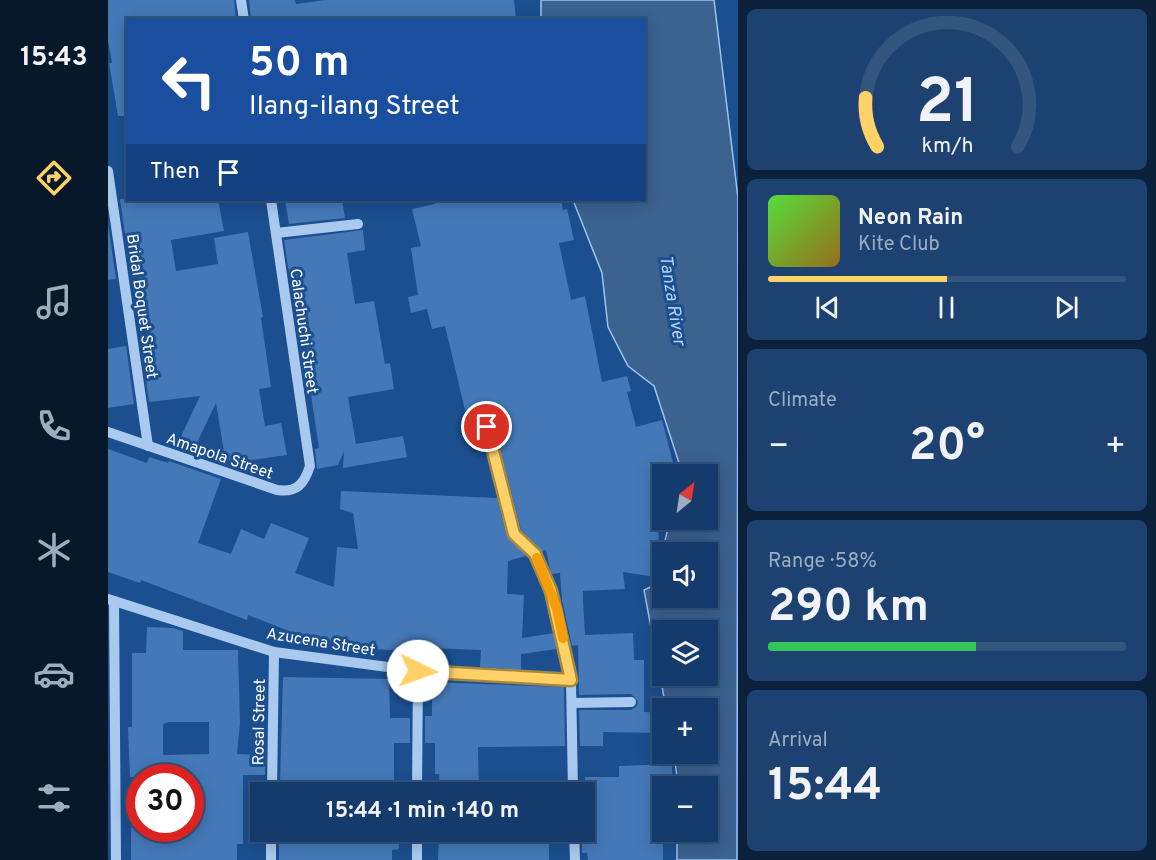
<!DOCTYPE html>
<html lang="en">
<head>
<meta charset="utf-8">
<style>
	:root { --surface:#143b6b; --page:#1d4271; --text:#f1f3f6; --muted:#9dadc1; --line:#33557e; --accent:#ffd166 }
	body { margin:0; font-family:Overpass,sans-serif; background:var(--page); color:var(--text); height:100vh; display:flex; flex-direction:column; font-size:22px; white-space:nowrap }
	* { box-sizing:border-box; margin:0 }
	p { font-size:20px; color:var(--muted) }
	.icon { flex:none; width:33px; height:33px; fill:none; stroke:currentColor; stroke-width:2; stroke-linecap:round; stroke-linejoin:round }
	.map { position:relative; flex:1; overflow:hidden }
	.panel { display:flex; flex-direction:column; gap:9px; padding:9px; background:#0b203b; width:418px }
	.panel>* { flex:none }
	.guide { position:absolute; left:18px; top:18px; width:520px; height:183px; border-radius:0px; box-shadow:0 3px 15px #0003,0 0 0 2px var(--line); background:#1a4fa0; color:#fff; overflow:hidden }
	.needle { width:39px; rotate:30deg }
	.tools { position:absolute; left:544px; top:464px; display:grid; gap:12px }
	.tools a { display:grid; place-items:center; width:66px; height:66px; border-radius:0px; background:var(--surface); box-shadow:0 3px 15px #0003,0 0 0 2px var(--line); font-size:30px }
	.speed { position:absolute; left:18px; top:764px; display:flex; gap:12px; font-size:30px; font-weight:700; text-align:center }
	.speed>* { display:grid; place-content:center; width:78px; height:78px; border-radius:50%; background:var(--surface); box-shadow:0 3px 15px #0003,0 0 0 2px var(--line); line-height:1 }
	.speed .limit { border:9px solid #d22; background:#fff; color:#111 }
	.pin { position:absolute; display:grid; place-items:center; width:51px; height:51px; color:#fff; margin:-26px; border:3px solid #fff; border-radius:50%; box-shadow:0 2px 6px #0007 }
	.me { position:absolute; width:66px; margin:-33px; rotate:93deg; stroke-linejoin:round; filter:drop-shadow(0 0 4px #0008) }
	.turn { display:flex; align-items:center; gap:21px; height:126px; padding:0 24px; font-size:27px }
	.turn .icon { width:78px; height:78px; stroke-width:2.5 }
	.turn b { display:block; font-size:42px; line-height:51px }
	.then { display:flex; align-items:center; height:57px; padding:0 24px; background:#0003; gap:12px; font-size:22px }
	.big { font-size:45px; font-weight:700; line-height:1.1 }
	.panel .tile { flex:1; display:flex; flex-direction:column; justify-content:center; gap:9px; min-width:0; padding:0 21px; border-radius:9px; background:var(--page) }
	.panel .dial { align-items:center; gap:0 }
	.dial svg { height:156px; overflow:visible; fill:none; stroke:var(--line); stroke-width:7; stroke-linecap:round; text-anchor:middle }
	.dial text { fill:var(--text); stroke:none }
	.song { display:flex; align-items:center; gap:18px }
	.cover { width:72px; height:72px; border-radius:9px; background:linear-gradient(135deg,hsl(110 70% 55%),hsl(40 70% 35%)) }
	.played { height:6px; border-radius:3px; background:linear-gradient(90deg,var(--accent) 50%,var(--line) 50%) }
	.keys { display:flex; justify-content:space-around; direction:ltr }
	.heat { display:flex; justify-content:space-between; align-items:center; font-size:33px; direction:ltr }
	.charge { height:9px; border-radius:4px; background:linear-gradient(90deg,#34c759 58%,var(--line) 0) }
	.trip { position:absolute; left:142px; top:782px; width:345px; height:60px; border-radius:0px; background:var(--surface); box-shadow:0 3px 15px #0003,0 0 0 2px var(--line); font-weight:700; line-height:60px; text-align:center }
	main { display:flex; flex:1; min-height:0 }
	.dock { display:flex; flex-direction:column; width:108px; justify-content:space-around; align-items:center; background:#08182b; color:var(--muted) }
	.dock .icon { width:42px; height:42px }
	.dock .current { color:var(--accent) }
	.dock b { font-size:27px; color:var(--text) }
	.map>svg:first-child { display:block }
	.water { fill:#3c6290; stroke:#9cc4f0; stroke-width:1.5; fill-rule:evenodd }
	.building { fill:#4478b7; fill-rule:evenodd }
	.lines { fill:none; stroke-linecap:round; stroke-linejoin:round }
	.minor { stroke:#a9c9ee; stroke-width:10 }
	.route-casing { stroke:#a68842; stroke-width:15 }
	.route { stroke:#ffd166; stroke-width:10 }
	.slow { stroke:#f59e0b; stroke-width:10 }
	.labels { text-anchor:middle; stroke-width:6; stroke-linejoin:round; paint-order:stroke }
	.street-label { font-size:16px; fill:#fff; stroke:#1b4f8f }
	.water-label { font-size:18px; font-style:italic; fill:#b5d3f5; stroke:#1b4f8f }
</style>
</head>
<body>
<main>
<nav class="dock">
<b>15:43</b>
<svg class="icon current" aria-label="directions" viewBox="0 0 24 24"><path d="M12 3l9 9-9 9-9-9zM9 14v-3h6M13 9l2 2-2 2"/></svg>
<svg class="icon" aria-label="music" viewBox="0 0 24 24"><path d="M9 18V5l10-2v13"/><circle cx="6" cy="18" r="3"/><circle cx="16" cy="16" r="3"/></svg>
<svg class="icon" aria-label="phone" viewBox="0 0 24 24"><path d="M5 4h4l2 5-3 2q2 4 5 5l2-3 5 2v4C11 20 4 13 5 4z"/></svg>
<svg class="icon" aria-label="climate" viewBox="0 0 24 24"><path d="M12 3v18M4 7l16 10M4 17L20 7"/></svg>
<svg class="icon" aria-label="car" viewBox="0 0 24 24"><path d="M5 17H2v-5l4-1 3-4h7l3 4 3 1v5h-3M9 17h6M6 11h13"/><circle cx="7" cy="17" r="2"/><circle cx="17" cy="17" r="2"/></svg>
<svg class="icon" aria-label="filters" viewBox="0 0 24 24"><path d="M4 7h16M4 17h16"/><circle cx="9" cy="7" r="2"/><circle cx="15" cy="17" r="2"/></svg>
</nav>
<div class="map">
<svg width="630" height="860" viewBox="0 0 630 860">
	<rect width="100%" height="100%" fill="#1b4f8f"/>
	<path class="water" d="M433 0H606L630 198 629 860H569V831H600V786H570L566 753H600V708H558L536 590 547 585 562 519H600V474H572L573 469 546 386 520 366 500 327 494 273 465 200H537V20L433 19ZM555 552H600V597H555ZM555 630H600V675H555Z"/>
	<g class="building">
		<polygon points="0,0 126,0 128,20 20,20 20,116 10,116 1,63 4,63 0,40"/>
		<polygon points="141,0 187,0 188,4 217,0 406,0 408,20 143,20"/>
		<polygon points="12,199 110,200 116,231 63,240 68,271 110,264 106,238 140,232 155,317 153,318 163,387 151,389 157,426 173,423 179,455 118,464 108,403 84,453 68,447 92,396 41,402 33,344 42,342 31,276 23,277"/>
		<polygon points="177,200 234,200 237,218 181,224"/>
		<polygon points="326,200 453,200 455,210 459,209 466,240 451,243 463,300 477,296 494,382 519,376 523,391 519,392 528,427 554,420 568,474 555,474 555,517 550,516 551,554 548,577 515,572 517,589 475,591 475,601 477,635 525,633 526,660 536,660 536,712 555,713 555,733 495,732 495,746 472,746 471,710 523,710 529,706 530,701 523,694 471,695 470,645 464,646 454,600 452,573 443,574 438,550 434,551 413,530 385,422 378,420 372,425 361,427 337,326 324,329 319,309 303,313 300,297 310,295 303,248 313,246 304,209 327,204"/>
		<polygon points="0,223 8,279 0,280"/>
		<polygon points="255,230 257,250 239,253 247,304 266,301 277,364 282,363 286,389 240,397 248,444 295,436 299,457 235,468 236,451 230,465 209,469 207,449 211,448 201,382 205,382 196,332 190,333 176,240"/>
		<polygon points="18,346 26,404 0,408 0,349"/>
		<polygon points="0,449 39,463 41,457 60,463 61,461 113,479 90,543 123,554 133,529 156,539 163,523 201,538 187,573 226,587 229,547 250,549 245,513 232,509 233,491 389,498 399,536 418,556 400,561 399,594 416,595 414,638 446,633 449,649 413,654 413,670 372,667 373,650 296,647 296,651 223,646 223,641 183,632 140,615 139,620 33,580 32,583 0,572"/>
		<path d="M39 627 65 628 75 631V650H130L132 723 129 754 157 755V775H135V844H129V860H23V828H82V777H22L20 727H24V653H38ZM61 722H101V754L55 755V724Z"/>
		<polygon points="175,677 281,679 282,718 302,718 302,743 286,743 286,792 245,792 245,783 172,782"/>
		<polygon points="324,682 456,687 457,746 370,747 371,792 332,792 331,774 327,774 327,743 317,743 317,716 324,716"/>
		<polygon points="564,764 565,786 555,786 555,860 480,860 479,853 474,853 474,831 477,831 477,777 511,777 511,766"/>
		<polygon points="171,831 290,831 291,849 284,850 284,860 171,860"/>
		<polygon points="331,831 441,831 441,860 330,860"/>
	</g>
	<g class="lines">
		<g class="minor">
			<polyline points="133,0 136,20"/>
			<polyline points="0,171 40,446"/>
			<polyline points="168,233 250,224"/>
			<polyline points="379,427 406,534 427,554 449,609 463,680 465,792"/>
			<path d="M0 432 169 490C189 493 196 484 202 466L163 200"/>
			<polyline points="0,599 166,652 310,671 463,680"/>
			<polyline points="6,601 8,860"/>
			<polyline points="464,703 523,702"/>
			<polyline points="164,792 166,652"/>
			<polyline points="309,792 310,671"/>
			<polyline points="466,831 467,860"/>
			<polyline points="163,860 163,831"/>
			<polyline points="309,860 309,831"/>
		</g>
	</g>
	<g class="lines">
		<defs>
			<polyline id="route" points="310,671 463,680 443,591 427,554 406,534 379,427"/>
		</defs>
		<use href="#route" class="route-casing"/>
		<use href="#route" class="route"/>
		<polyline class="slow" points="429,558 449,609 455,638"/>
	</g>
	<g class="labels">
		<g class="street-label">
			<text transform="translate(35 306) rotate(82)" y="6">Bridal Boquet Street</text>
			<text transform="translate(197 331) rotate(82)" y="6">Calachuchi Street</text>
			<text transform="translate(112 455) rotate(19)" y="6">Amapola Street</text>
			<text transform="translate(213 641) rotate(9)" y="6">Azucena Street</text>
			<text transform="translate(150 722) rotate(-89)" y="6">Rosal Street</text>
		</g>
		<g class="water-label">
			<text transform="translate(565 300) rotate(81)" y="6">Tanza River</text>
		</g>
	</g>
</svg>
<div class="tools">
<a><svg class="needle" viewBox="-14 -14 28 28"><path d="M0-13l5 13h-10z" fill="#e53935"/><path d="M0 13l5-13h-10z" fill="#9dadc1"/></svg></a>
<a><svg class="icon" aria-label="sound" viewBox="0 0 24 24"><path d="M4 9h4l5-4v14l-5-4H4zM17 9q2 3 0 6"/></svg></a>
<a><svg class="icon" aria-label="layers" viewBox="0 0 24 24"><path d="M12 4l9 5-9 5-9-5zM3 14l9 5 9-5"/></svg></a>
<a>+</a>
<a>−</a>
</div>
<div class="speed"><div class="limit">30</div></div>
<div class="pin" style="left:379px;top:427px;background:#d93025"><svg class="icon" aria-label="arrive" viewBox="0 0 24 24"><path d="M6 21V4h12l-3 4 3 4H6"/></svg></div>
<svg class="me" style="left:310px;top:671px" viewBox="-20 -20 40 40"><circle r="19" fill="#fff"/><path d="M0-13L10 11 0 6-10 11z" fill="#ffd166"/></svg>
<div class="trip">15:44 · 1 min · 140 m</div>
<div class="guide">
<div class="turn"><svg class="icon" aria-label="left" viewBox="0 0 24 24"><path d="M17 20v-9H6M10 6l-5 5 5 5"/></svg><div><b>50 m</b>Ilang-ilang Street</div></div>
<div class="then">Then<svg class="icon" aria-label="arrive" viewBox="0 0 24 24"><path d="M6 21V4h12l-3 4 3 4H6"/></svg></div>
</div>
</div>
<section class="panel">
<div class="tile dial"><svg viewBox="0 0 100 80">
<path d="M14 69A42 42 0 1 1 86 69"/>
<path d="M14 69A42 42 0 0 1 8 44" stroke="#ffd166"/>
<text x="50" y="56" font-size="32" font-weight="700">21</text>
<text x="50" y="72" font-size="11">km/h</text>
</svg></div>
<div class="tile">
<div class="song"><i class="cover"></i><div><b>Neon Rain</b><p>Kite Club</p></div></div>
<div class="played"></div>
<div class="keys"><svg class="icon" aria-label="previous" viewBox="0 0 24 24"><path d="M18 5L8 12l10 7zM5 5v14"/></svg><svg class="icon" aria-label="pause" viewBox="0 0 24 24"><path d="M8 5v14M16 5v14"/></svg><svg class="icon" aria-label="next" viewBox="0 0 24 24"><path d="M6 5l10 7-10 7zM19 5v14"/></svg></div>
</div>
<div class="tile"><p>Climate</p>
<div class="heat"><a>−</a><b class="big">20°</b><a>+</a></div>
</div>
<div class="tile"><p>Range · 58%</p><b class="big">290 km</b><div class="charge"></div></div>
<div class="tile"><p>Arrival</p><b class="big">15:44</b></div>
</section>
</main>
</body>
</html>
